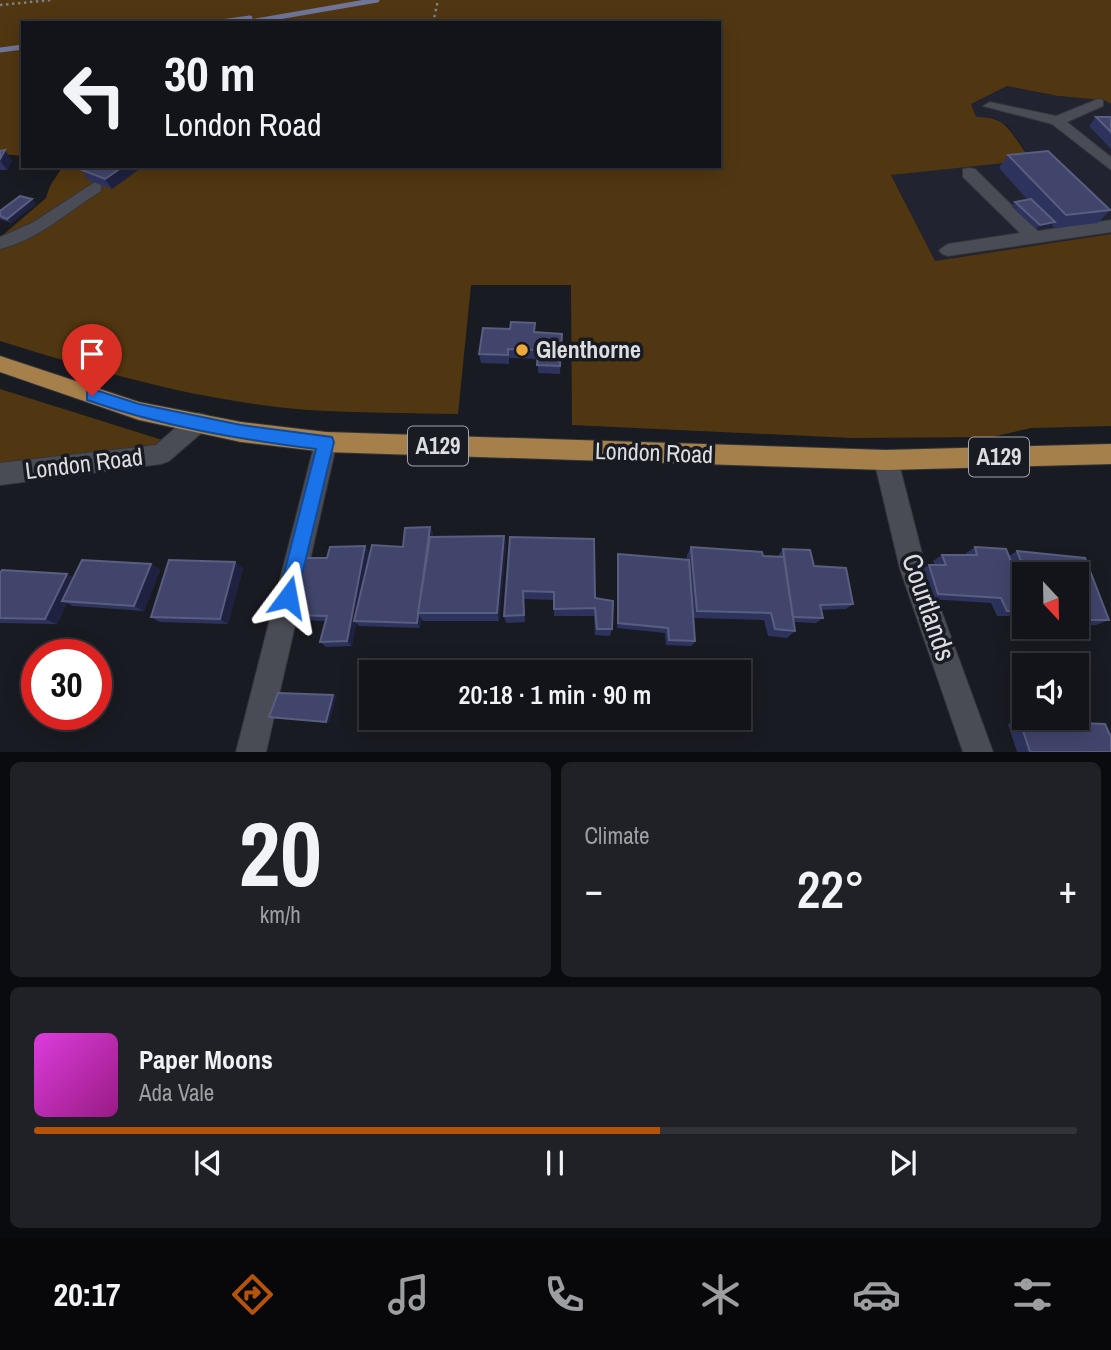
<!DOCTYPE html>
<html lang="en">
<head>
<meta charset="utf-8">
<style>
	:root { --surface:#13141a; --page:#202127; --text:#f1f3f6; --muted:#9d9ea2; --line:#323339; --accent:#b45309 }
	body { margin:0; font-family:"Archivo Narrow",sans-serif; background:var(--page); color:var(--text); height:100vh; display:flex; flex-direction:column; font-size:26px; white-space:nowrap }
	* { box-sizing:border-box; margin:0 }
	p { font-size:23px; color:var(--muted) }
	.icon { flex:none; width:38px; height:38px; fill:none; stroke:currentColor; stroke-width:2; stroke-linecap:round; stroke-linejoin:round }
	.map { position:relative; height:752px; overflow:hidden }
	.drawer { display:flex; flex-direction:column; gap:10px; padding:10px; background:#0a0b0e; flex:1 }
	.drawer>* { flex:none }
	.top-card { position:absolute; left:21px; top:21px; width:700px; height:147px; border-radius:0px; box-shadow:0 4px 18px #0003,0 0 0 2px var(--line); background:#13141a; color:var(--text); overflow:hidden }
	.needle { width:46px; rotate:158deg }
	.tools { position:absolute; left:1012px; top:562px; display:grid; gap:14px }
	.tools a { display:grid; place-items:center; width:77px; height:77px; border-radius:0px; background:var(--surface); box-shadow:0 4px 18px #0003,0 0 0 2px var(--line); font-size:35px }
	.speed { position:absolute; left:21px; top:639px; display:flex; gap:14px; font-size:35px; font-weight:700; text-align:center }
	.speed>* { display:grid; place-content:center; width:91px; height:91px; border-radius:50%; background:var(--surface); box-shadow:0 4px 18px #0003,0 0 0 2px var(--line); line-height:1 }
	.speed .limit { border:10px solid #d22; background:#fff; color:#111 }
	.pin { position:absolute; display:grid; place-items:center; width:60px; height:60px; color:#fff; margin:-72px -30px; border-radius:50% 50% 50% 0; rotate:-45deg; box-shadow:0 0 7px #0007 }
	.pin .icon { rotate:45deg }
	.me { position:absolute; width:77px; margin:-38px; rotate:13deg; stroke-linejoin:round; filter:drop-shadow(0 0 5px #0008) }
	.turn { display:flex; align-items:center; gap:24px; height:147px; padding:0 28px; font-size:32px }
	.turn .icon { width:91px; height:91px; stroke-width:2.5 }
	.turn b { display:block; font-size:49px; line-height:60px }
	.big { font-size:52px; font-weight:600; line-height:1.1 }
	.drawer .widget { flex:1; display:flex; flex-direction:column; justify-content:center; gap:10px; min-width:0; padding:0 24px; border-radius:10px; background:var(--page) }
	.drawer .dial { align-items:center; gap:0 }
	.dial b { font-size:91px; line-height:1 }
	.song { display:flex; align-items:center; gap:21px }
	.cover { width:84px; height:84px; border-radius:10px; background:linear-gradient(135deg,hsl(300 70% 55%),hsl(310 70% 35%)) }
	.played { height:7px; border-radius:4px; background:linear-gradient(90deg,var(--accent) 60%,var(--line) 60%) }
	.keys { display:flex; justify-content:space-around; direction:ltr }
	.heat { display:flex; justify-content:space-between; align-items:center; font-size:38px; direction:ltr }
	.drawer .tiles { flex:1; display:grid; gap:10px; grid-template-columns:1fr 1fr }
	.widget:last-child { grid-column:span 2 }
	.trip { position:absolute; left:359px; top:660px; width:392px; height:70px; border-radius:0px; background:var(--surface); box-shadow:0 4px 18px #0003,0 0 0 2px var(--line); font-weight:600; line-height:70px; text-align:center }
	.dock { display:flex; height:112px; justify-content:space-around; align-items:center; background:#08080a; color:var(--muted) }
	.dock .icon { width:49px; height:49px }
	.dock .on { color:var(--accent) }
	.dock b { font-size:32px; color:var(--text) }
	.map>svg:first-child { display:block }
	.built { fill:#212430 }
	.green { fill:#513711 }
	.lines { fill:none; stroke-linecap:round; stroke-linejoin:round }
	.stream { stroke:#70769a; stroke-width:5 }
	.minor-casing { stroke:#34353a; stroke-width:2 }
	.major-casing { stroke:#34353a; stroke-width:2 }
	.path { stroke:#7e7f85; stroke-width:2.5; stroke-dasharray:2.5 3.5; stroke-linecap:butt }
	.minor { fill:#4a4c55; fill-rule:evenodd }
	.major { fill:#a6804b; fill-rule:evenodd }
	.wall { fill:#2e335e }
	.shaded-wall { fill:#1e2240 }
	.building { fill:#41456c; stroke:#595d7f; stroke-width:2 }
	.route { fill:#1a73e8; stroke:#114b97; stroke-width:2 }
	.poi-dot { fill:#eea83c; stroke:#191b22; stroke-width:2.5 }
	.labels { text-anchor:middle; stroke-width:7; stroke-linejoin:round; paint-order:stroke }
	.shield { fill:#191b22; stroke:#a2a3a8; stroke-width:2 }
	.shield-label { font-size:23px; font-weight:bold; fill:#dcdde2 }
	.poi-label { font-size:24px; font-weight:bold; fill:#dcdde2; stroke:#191b22; text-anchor:start }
	.street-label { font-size:24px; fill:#dcdde2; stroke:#191b22 }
	.near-street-label { font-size:28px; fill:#dcdde2; stroke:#191b22 }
</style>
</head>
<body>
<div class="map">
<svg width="1111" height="752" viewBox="0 0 1111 752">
	<rect width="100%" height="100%" fill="#191b22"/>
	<polygon class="built" points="1007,86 1058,96 1104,100 1111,104 1111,234 935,261 891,174 1032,160 1008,126 989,117 976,117 971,104"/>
	<g class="green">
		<path d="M0 0H1111V104L1104 100 1058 96 1007 86 971 104 976 117C1012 116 1011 139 1033 160L891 175 935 261 1111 234V426L1031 428 992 437 852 438 572 425 571 285H471L458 414C408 413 357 413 308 410 203 402 100 372 0 341V247L11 236 3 235 46 198 50 186 63 166H719V23H23V156L0 154Z"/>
		<polygon points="0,389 175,444 0,474"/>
	</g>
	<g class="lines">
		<g class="stream">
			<polyline points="213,23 250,18 250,22 377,0"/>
			<polyline points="0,50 23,47"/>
		</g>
		<defs>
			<g id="minor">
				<polygon points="1098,99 1103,100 1103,106 1067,122 1111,157 1111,170 1052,124 983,106 990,102 1056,116"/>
				<polygon points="969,168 975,169 1038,231 1111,220 1111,232 948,256 942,254 939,250 948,244 1020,233 963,177 963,169"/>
				<path d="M95 182 101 183V191C67 212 40 239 0 249V237L32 223Z"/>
				<polygon points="198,413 206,415 209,422 206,429 169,461 161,464 0,485 0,463 156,445 190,415"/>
				<polygon points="326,432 334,435 337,442 266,752 236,752 315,442 318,435"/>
				<polygon points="886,450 894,453 898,460 926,569 993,752 963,752 900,569 874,460 878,453"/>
			</g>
			<polygon id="major" points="0,356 139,402 241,422 326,432 886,450 1111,444 1111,464 886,470 326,452 241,442 139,420 0,372"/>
		</defs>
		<use href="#minor" class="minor-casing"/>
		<use href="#major" class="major-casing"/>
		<g class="path">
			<polyline points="0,5 51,0"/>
			<polyline points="433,23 438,0"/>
		</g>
		<use href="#minor" class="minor"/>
		<use href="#major" class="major"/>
	</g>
	<g class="wall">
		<polygon points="1096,117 1111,117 1111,149 1089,126"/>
		<polygon points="0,151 12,160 7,170 0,170"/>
		<polygon points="1008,155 1110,210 1098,223 1055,228 1052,225 1036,229 1012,207 1015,202 1028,200 999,168"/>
		<polygon points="88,166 135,166 138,170 112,189 88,180 82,170"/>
		<polygon points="36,204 11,223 0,219 0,211"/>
		<polygon points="535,333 562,334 560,374 538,373 538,359 509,358 509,364 481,363 479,354"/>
		<polygon points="430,527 433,533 432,537 504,536 506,545 499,621 423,621 421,618 420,628 359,626 356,623 352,646 326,647 320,642 326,621 298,620 292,615 327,558 365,546 369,552 366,571 403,547"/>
		<polygon points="510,537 595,598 612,629 610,636 595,635 594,616 554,616 554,600 524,599 525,622 506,623 504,616"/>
		<polygon points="691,547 763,556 778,556 783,549 814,566 853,604 846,609 821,610 823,618 816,623 794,622 795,631 787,638 768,636 764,620 693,618 695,641 692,646 666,645 665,633 617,628 617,560 618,554 687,560 687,555"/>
		<polygon points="975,547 1006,549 1009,556 1017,551 1085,558 1109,620 1096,625 1076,625 1076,574 1024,574 1024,614 1020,616 997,616 991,603 929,599 920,571 929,565 935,565 933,561 942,555 967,555 966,553"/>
		<polygon points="151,564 160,570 144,611 73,606 67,603 57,624 0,623 0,573 73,577"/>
		<polygon points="243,568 228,624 160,622 151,617"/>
		<polygon points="333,695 336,696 329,723 273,718 269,717"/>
		<polygon points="1020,721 1111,752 1017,752 1008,724"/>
	</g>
	<g class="shaded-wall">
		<polygon points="5,150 12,160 7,170 0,161"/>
		<polygon points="124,166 135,166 138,170 112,189 105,179"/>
		<polygon points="32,199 36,204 11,223 7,219"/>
		<polygon points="1055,222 1051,226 1036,229 1040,225"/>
		<polygon points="430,527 433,533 422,613 418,613 421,618 420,628 417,623"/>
		<polygon points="504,536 506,545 499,621 497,613"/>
		<polygon points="365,546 369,552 357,621 354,621 356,623 352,646 347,641"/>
		<polygon points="235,562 243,568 228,624 220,619"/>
		<polygon points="151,564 160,570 144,611 134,606"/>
		<polygon points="67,574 78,580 62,601 67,603 57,624 45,619"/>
		<polygon points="333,695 336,696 329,723 326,722"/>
	</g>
	<g class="building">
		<polygon points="1096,117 1111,117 1111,132"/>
		<polygon points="5,150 0,159 0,151"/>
		<polygon points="1048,151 1110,210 1066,215 1008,155"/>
		<polygon points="88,166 124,166 105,179 82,170"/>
		<polygon points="20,196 32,199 7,219 0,216 0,211"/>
		<polygon points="1031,199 1055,222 1040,225 1015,202"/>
		<polygon points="511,322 535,323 534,332 562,334 560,366 537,365 538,350 508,349 508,355 479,354 483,328 510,329"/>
		<polygon points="430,527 417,623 354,621 372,545 403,547 405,528"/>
		<polygon points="504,536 497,613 418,613 430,537"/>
		<polygon points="510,537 594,539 595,598 613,601 612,629 597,629 595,608 554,609 554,592 523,591 524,615 504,616"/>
		<polygon points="365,546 347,641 320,642 327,616 292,615 306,558 327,558 330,547"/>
		<polygon points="691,547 762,552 763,556 784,557 795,631 775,629 771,613 697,611"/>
		<polygon points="975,547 1006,549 1024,593 1024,611 1007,611 1001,598 938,594 929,565 946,565 942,555 977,555"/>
		<polygon points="783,549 810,550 814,566 846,568 853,604 820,605 823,618 793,617"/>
		<polygon points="1017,551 1085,558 1109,620 1076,620 1076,574 1026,574"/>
		<polygon points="618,554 689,560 695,641 669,640 668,628 618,623"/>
		<polygon points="82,560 151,564 134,606 62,601"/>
		<polygon points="169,560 235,562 220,619 151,617"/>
		<polygon points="2,570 67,574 45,619 0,618 0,573"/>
		<polygon points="278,693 333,695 326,722 269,717"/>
		<polygon points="1020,721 1105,724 1111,737 1111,752 1030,752"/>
	</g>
	<path class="route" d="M92 389 139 404 241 425 332 437 334 442 295 604 288 607 281 604 278 597 316 449C237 439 161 426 87 400V391Z"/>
	<circle class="poi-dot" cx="522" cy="350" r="7"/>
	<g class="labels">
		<g class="shield">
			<rect x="408" y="426.5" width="60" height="39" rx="5"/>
			<rect x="969" y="437.5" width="60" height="39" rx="5"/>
		</g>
		<g class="shield-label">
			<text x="438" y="454">A129</text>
			<text x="999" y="465">A129</text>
		</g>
		<g class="poi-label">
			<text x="536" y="358">Glenthorne</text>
		</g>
		<g class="street-label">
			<text transform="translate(654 453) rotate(2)" y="8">London Road</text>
			<text transform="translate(84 464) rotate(-7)" y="8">London Road</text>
		</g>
		<g class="near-street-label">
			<text transform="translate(929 607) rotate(71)" y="10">Courtlands</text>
		</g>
	</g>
</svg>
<div class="tools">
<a><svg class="needle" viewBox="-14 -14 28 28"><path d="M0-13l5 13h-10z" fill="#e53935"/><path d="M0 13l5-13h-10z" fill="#9d9ea2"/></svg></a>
<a><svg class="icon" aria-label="sound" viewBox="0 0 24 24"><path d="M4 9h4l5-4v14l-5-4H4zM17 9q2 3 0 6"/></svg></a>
</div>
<div class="speed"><div class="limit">30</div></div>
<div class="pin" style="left:92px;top:396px;background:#d93025"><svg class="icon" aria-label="arrive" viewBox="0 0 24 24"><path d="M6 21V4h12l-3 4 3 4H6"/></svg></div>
<svg class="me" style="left:288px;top:597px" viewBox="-20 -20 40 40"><path d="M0-17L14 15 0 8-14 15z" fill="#1a73e8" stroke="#fff" stroke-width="4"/></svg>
<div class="trip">20:18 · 1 min · 90 m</div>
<div class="top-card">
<div class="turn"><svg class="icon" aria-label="left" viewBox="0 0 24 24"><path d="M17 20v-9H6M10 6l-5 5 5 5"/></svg><div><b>30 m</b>London Road</div></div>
</div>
</div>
<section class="drawer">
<div class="tiles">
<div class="widget dial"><b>20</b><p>km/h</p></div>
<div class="widget"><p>Climate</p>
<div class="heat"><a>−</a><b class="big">22°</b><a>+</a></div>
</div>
<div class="widget">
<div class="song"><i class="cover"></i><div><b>Paper Moons</b><p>Ada Vale</p></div></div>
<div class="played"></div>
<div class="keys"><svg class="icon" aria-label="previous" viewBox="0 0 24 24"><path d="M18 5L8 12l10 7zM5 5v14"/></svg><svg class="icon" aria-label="pause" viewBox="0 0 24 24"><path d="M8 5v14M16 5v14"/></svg><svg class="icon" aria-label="next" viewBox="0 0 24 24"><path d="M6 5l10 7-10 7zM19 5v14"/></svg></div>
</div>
</div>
</section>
<nav class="dock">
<b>20:17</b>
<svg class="icon on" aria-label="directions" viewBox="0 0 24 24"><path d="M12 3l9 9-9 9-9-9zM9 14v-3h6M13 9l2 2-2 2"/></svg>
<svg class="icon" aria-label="music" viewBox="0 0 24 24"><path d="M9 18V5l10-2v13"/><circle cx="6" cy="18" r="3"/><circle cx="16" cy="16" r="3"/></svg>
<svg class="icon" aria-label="phone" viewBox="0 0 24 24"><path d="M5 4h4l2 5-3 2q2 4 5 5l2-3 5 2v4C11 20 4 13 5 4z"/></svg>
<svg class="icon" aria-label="climate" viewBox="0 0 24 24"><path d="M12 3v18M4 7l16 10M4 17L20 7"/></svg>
<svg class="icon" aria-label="car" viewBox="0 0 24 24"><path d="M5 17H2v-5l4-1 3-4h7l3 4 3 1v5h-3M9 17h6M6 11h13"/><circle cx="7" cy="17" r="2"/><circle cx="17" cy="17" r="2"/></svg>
<svg class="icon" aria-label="filters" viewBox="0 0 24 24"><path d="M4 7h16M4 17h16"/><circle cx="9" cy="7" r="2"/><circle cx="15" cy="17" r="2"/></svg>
</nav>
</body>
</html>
